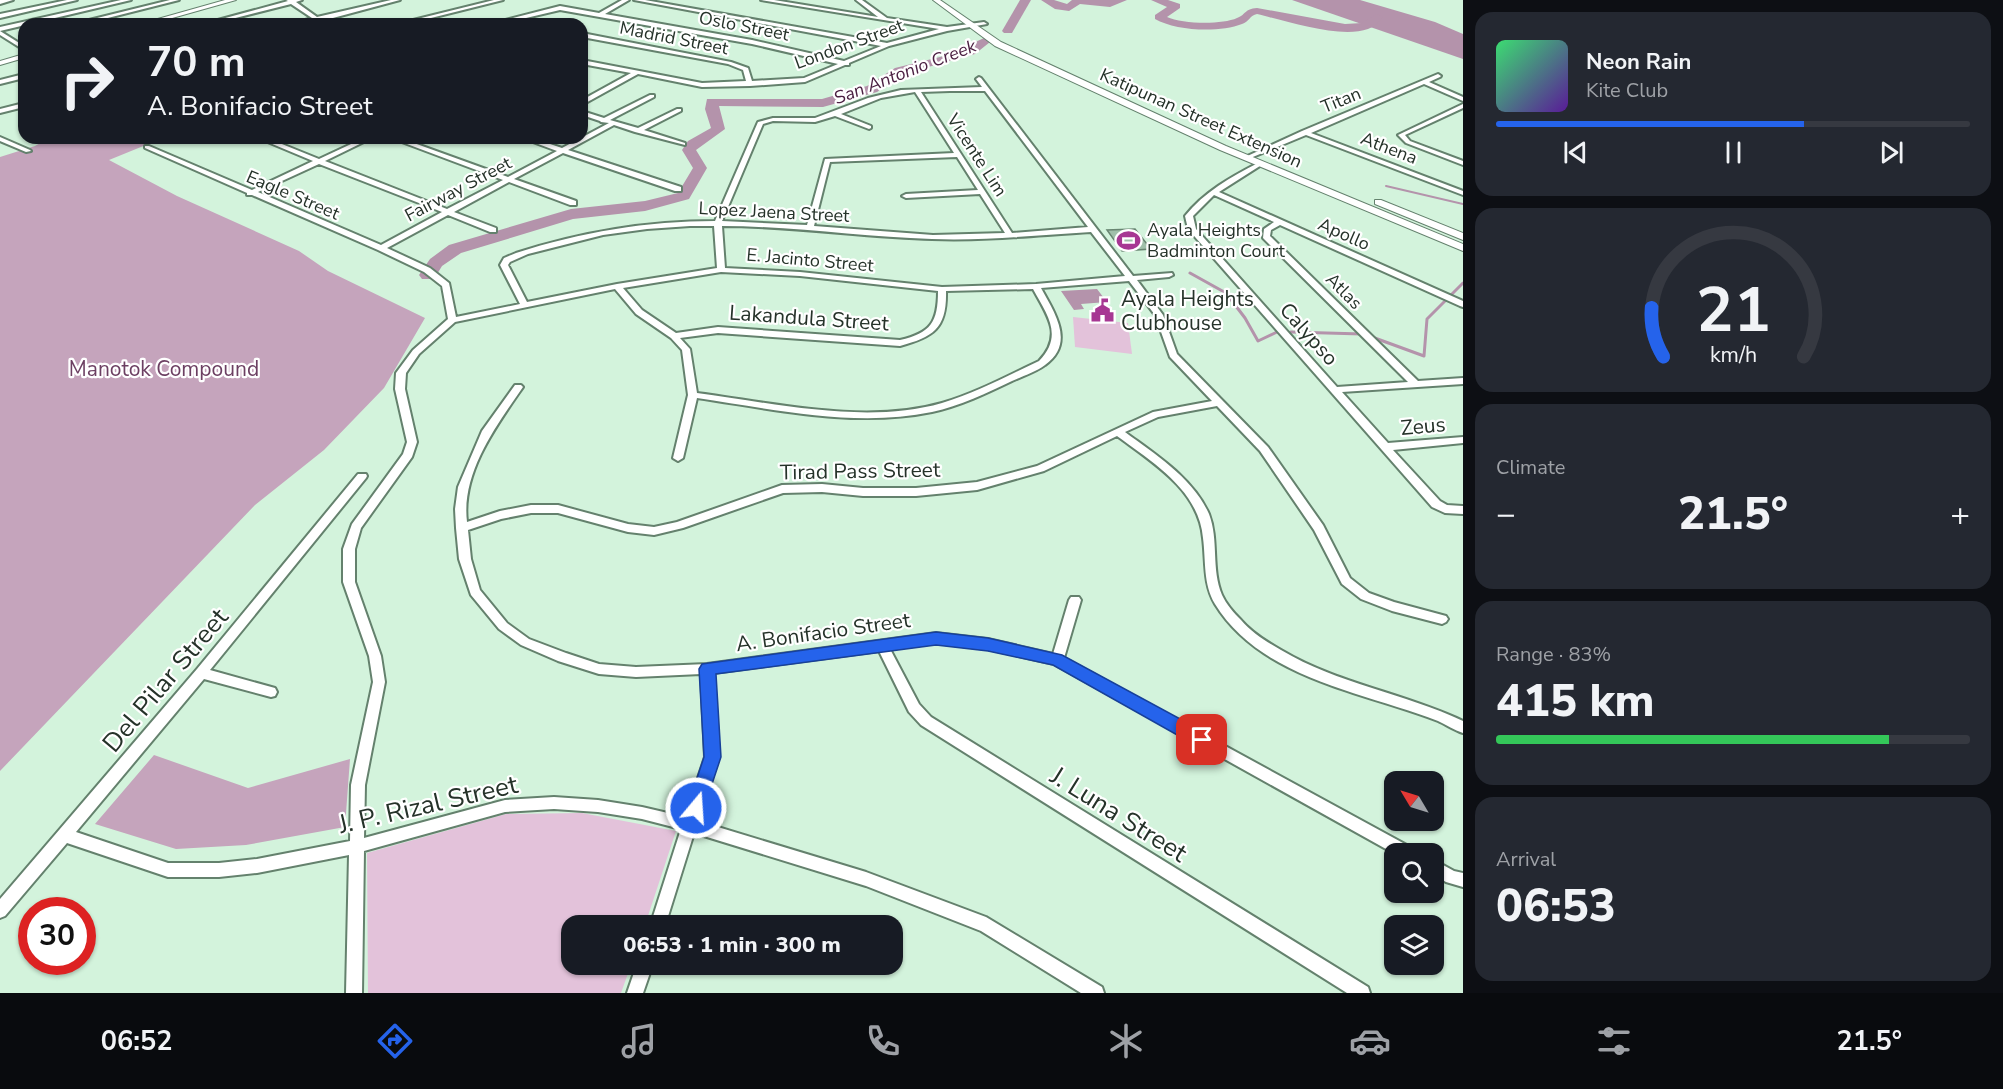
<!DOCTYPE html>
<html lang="en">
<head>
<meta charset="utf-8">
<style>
	:root { --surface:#171b24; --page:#242831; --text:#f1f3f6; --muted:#9ea1a6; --line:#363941; --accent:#2563eb }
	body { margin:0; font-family:"Nunito Sans",sans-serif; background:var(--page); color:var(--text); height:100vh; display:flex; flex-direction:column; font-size:22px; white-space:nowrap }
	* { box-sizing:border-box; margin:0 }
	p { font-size:20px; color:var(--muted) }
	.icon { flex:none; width:33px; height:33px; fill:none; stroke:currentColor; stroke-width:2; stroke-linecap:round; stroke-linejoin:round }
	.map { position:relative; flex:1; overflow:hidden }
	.panel { display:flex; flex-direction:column; gap:12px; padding:12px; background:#0d0f14; width:540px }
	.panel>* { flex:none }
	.hud { position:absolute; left:18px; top:18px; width:570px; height:126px; border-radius:18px; box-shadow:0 2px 4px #0004; background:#171b24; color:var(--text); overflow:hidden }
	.needle { width:39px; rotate:308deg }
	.buttons { position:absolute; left:1384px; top:771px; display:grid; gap:12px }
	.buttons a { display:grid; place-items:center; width:60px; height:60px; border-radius:12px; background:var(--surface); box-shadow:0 2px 4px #0004; font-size:30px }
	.speed { position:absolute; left:18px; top:897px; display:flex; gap:12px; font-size:30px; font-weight:700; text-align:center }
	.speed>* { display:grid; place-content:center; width:78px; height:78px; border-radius:50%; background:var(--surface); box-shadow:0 2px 4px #0004; line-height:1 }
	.speed .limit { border:9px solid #d22; background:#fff; color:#111 }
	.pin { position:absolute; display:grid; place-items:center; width:51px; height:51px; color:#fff; margin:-26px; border-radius:12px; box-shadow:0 3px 9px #0006 }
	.me { position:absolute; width:66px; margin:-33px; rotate:18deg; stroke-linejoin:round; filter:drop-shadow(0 0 4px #0008) }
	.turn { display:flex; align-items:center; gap:21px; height:126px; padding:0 30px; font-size:27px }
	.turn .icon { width:78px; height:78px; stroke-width:2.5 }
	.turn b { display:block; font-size:42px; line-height:51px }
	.big { font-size:45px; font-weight:800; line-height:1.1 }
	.panel .tile { flex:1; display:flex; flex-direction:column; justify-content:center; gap:9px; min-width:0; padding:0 21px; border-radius:18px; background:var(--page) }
	.panel .dial { align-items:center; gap:0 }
	.dial svg { height:156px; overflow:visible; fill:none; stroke:var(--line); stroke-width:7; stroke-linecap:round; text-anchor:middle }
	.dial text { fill:var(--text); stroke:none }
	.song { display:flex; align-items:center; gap:18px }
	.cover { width:72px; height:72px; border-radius:9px; background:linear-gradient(135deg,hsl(140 70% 55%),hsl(270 70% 35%)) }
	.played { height:6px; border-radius:3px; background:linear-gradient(90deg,var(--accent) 65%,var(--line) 65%) }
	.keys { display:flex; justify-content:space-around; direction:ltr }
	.heat { display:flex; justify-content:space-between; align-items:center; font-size:33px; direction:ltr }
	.charge { height:9px; border-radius:4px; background:linear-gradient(90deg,#34c759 83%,var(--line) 0) }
	.trip { position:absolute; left:561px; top:915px; width:342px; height:60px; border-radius:18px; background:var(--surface); box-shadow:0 2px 4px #0004; font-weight:800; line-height:60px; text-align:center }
	.tabs { display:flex; height:96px; justify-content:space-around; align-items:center; background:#090b0e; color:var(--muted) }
	.tabs .icon { width:42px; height:42px }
	.tabs .current { color:var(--accent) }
	.tabs b { font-size:27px; color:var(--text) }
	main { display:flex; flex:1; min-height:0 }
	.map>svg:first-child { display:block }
	.green { fill:#e3c2da }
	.forest { fill:#c5a4bc }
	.water { fill:#b493ab }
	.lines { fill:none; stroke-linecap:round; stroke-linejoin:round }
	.stream-far1 { stroke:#b493ab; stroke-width:2 }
	.stream { stroke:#b493ab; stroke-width:3 }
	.river { fill:#b493ab; fill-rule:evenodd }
	.building { fill:#a0c0aa; stroke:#688571; stroke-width:1.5 }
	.minor-casing { stroke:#64816d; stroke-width:4 }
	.tertiary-casing { stroke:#64816d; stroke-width:2 }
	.minor { fill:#fff; fill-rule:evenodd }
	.tertiary { fill:#fff; fill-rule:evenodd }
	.route { fill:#2563eb; stroke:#184099; stroke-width:1.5 }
	.labels { text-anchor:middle; stroke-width:4.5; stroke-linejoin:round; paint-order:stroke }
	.far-street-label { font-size:18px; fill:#253229; stroke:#fff }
	.far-water-label { font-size:18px; font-style:italic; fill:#4b2042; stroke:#fff }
	.far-poi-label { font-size:18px; fill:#253229; stroke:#fff; text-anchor:start }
	.poi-label { font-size:21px; fill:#253229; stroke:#fff; text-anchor:start }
	.street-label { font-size:21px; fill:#253229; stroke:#fff }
	.park-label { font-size:21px; fill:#6c3f62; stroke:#fff }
	.near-street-label { font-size:26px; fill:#253229; stroke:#fff }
</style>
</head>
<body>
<main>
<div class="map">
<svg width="1463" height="993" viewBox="0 0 1463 993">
	<rect width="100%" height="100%" fill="#d3f3dc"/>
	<g class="green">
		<polygon points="1073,317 1128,323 1132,354 1075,347"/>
		<polygon points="582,813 676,831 645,925 572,926 572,964 631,965 621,993 368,993 367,853 506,814"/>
	</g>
	<g class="forest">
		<polygon points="49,138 163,138 109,160 177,196 299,251 328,271 425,318 384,388 324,450 255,505 0,771 0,157 35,146"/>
		<polygon points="154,755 248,788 350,759 345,827 246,845 176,849 95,824"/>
	</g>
	<g class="water">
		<polygon points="1292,0 1360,0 1435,22 1463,34 1463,59"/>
		<polygon points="1097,289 1107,302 1081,304 1084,309 1074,310 1061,291"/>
	</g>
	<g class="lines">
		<polyline class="stream-far1" points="1386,186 1463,204"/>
		<g class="stream">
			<polyline points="1190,273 1226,293 1245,318 1258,341 1277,332"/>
			<polyline points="1291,332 1362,334"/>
			<polyline points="1372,337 1424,356 1427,319 1463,283"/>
		</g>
		<g class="river">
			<polygon points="1020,0 1031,0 1012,33 1004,33 1002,31"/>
			<polygon points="1041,0 1054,0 1067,4 1072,0 1127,0 1110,7 1080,4 1069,11 1055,9"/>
			<path d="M1151 0H1168L1180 4V8L1167 17C1182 24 1222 25 1237 18 1247 14 1244 9 1257 8L1345 24 1362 23 1377 14 1383 17C1379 22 1374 27 1368 29 1340 39 1286 21 1257 14 1250 15 1249 22 1242 24 1219 33 1176 31 1155 19V15L1167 7Z"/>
			<polygon points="984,38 990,42 975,54 903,74 877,92 823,107 719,106 725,129 696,150 707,168 689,199 645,211 573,219 461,253 442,266 434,279 422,279 419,275 430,259 449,245 571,209 645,201 678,193 693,168 682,150 688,141 711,128 705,109 707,99 822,99 867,86 895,68 948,55"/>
		</g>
	</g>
	<polygon class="building" points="1135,229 1151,249 1122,251 1107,230"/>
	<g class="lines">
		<defs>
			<g id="minor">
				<polygon points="0,0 13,0 0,4"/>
				<polygon points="67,0 77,0 0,18 0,14"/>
				<polygon points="121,0 131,0 0,31 0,27"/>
				<polygon points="170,0 179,0 88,23 85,21"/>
				<polygon points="286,0 302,0 296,2 317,17 391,0 400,0 318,22 292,24 312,18 291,4 212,24 203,24 288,1"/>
				<polygon points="494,0 503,0 407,24 397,24"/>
				<polygon points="622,0 629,0 605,14 752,40 844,61 881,46 634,0 645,0 887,43 939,29 761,0 774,0 878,17 856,0 862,0 887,18 947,27 984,22 987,24 947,31 889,46 849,63 849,65 845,65 805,82 750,86 702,87 638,74 582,105 582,100 631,73 582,64 582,60 702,83 746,81 743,70 728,64 582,37 582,33 731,62 748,68 752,81 804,78 838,64 752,44 560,10 500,24 490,24 560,6 599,13"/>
				<polygon points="0,31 24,46 24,50 0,35"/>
				<polygon points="24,74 24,78 0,84 0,80"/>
				<polygon points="1438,74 1441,76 1440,77 1429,82 1463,97 1463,101 1424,84 1311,133 1463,191 1463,195 1306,135 1248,159 1243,158 1302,131"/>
				<path d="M979 77 981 78 1133 276 1172 273 1173 275 1169 277 1137 280 1163 315 1177 354 1268 447 1323 525 1350 578 1369 593 1394 602 1446 616 1448 619 1446 622 1442 624 1392 611 1361 599 1342 584 1314 530 1260 451 1217 406 1158 417 1125 432C1156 455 1193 478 1209 514 1219 540 1211 569 1222 595 1226 604 1234 613 1241 620 1252 633 1267 642 1281 650 1338 684 1404 693 1463 721V733C1454 730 1447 725 1438 721 1364 692 1261 679 1215 604 1203 584 1206 561 1203 538 1199 490 1152 462 1117 436L1044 471 977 490 916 496H863L822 492 783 493 683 528 654 535 628 532 558 513H531L501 519 468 530 471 559 480 590 507 623 529 639 566 653 599 664 636 667 707 664 936 633 988 639 1053 654 1069 600 1071 597H1079L1081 600 1064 658 1414 849 1416 854H1395L1054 664 988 649 936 643 890 649 919 704 931 717 1368 987 1370 993H1347L921 725 909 712 879 651 713 673 719 757 698 821 866 872 986 917 1102 987 1104 993H1081L981 931 866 886 694 833 665 926H650L681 829 642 819 598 812 554 809 505 812 364 851 362 993H346L349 855 257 873 219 877H168L67 843 5 916 0 918V899L197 669 358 474H366L367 476 366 478 210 670 275 688 277 692 275 696 271 697 204 679 76 832 168 863H219L257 859 350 841 351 785 373 682 369 656 343 582V549L352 524 403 454 407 442 395 389 396 373 413 350 448 319 442 286 424 272 378 250 252 195H247V193L145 148V146H149L252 190 313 161 258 138H267L319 159 364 138H372L325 161 447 209 503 180 391 138H400L508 177 557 151 522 138H532L562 148 609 123 601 122 600 121 582 115V111L604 118 650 95H654V97L610 120 638 128 677 109H681V111L644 130 685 143V145L635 132 614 125 568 150 681 187V191H675L563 153 514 179 576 201V205H570L509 182 454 212 496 228V232H490L448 215 387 248 430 268 449 283 456 317 520 304 500 265 504 258 516 253C581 232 647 221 715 221L758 122 773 118H815L868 98 901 90 982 87 976 79ZM950 91H985L1088 227 1012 233 921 92ZM915 92 954 153 825 159 807 225 722 221 763 124 773 121 815 122 835 116 869 129 871 128V126L841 114 881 98ZM957 157 978 190 906 194 902 196 906 198 980 194 1005 233 933 235 814 226 830 162ZM319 164 442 212 381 245 258 192ZM690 226H714L717 268 617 284 527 302 508 265 510 262 528 254 603 235 647 229ZM722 226C792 226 862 237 932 239 985 241 1038 235 1091 232L1125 276 1036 284 942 287 800 272 725 268ZM721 272 800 276 938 291C938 322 931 333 900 340L718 327 676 333 642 310 623 288ZM1129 281 1155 315 1170 357 1212 401 1153 412 1037 466 977 482 916 488H863L822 484 782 485 677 522 654 527 628 524 558 505H531L500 511 467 522C461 473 496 426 523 387L521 385H515L482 431 458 487 455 509 456 528 459 559 471 595 499 629 521 645 558 661 599 674 636 677 701 674 705 757 685 817 642 807 598 800 554 797 505 800 364 838 365 785 385 682 381 656 355 582V549L361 528 412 457 417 442 405 389 406 373 419 354 455 322 615 289 636 314 671 338 682 350 688 395 673 458 678 461 683 458 697 398C773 409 855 428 932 412 960 406 987 393 1012 381 1023 376 1036 372 1045 365 1076 343 1054 312 1041 288ZM1033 289C1047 315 1064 335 1039 361 1007 376 976 393 942 403 866 425 774 403 697 393L690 349 680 338 718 333 900 346C934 337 947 328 946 291Z"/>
				<polygon points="24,103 24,107 0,113 0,109"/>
				<polygon points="1463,104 1463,108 1405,135 1410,141 1463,161 1463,165 1406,143 1398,135"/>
				<polygon points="0,137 30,150 31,151 26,152 0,141"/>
				<path d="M1258 163 1263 164 1219 192 1463 301V307L1460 306 1280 225 1271 230 1270 236 1418 381 1463 378V384L1342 392 1388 443 1463 437V443L1393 450 1440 501 1447 505 1463 506V514L1445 513 1432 507 1188 229 1185 216C1204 192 1231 177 1258 163ZM1214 195 1274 222 1264 229 1263 238 1408 382 1337 387 1196 229 1193 216Z"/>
				<polygon points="1434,860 1454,871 1463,873 1463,887 1446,882 1434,875"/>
				<polygon points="637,964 653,964 643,993 627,993"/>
			</g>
			<g id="tertiary">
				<polygon points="225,0 236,0 151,24 140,24"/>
				<polygon points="933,0 940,0 1001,42 1226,146 1463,244 1463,251 1220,150 995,46"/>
				<polygon points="24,54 24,58 0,65 0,61"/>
				<polygon points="1375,200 1381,200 1463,233 1463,240 1375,204"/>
			</g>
		</defs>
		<use href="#minor" class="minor-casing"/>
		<use href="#tertiary" class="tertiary-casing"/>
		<use href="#minor" class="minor"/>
		<use href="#tertiary" class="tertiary"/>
	</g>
	<polygon class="route" points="936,632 988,638 1062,655 1208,734 1210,740 1208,745 1202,747 1195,745 1053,665 988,651 936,645 716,674 721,757 702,814 696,817 689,814 687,808 704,757 699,669 702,664"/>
	<defs>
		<symbol id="stadium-bare" viewBox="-9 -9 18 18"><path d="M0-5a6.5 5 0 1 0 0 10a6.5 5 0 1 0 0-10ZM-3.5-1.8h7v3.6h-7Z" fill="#a73793" stroke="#fff" stroke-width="2.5" paint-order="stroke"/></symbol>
		<symbol id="civic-bare" viewBox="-9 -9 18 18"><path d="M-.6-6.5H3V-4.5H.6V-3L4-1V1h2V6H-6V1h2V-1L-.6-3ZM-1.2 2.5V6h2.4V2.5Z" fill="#a73793" stroke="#fff" stroke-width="2.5" paint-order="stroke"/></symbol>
	</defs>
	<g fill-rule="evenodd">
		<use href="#stadium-bare" x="1112" y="224" width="33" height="33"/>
		<use href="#civic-bare" x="1086" y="294" width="33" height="33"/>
	</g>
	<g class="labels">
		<g class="far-street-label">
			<text transform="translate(744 26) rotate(11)" y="6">Oslo Street</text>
			<text transform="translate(674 38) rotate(11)" y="6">Madrid Street</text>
			<text transform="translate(849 44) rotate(-20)" y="6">London Street</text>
			<text transform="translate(1341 100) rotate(-22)" y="6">Titan</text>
			<text transform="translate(1201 118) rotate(24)" y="6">Katipunan Street Extension</text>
			<text transform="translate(1389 148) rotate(21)" y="6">Athena</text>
			<text transform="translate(977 155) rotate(57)" y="6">Vicente Lim</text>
			<text transform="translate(458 189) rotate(-28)" y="6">Fairway Street</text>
			<text transform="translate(293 195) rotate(23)" y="6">Eagle Street</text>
			<text transform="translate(774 212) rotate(3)" y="6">Lopez Jaena Street</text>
			<text transform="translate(1344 234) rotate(24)" y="6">Apollo</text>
			<text transform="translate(810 260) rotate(5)" y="6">E. Jacinto Street</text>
			<text transform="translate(1344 291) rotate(45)" y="6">Atlas</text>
		</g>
		<g class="far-water-label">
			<text transform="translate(905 72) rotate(-21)" y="6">San Antonio Creek</text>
		</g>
		<g class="far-poi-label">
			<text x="1147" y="236">Ayala Heights<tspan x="1147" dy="21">Badminton Court</tspan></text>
		</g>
		<g class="poi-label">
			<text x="1121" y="306">Ayala Heights<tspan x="1121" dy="24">Clubhouse</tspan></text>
		</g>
		<g class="street-label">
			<text transform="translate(809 318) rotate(4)" y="7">Lakandula Street</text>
			<text transform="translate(1309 334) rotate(48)" y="7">Calypso</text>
			<text transform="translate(1423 426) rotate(-5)" y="7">Zeus</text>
			<text transform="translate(860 471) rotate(-1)" y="7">Tirad Pass Street</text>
			<text transform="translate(823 632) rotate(-8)" y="7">A. Bonifacio Street</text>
		</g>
		<g class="park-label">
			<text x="164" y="376">Manotok Compound</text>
		</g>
		<g class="near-street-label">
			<text transform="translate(165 680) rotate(-50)" y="9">Del Pilar Street</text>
			<text transform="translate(428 804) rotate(-13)" y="9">J. P. Rizal Street</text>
			<text transform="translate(1119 814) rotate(32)" y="9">J. Luna Street</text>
		</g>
	</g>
</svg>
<div class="buttons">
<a><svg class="needle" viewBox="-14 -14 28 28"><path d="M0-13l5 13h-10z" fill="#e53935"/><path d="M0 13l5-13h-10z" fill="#9ea1a6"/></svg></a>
<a><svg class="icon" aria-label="search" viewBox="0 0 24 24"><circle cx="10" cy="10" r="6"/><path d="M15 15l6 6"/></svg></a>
<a><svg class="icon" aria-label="layers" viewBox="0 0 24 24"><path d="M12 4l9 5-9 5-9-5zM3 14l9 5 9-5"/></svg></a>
</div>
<div class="speed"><div class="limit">30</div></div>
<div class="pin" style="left:1202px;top:740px;background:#d93025"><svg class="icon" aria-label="arrive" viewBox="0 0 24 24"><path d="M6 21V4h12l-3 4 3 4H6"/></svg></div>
<svg class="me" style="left:696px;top:808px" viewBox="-20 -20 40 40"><circle r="17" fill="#2563eb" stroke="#fff" stroke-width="3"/><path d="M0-11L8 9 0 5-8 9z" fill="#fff"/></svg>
<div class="trip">06:53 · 1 min · 300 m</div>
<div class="hud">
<div class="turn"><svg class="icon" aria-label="right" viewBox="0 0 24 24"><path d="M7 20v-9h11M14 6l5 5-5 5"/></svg><div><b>70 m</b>A. Bonifacio Street</div></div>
</div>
</div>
<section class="panel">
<div class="tile">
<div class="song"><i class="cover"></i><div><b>Neon Rain</b><p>Kite Club</p></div></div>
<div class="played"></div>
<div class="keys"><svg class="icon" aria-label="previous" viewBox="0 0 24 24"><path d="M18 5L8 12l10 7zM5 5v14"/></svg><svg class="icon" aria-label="pause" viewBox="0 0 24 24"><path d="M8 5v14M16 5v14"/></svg><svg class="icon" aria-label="next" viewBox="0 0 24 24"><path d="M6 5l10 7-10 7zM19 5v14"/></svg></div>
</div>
<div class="tile dial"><svg viewBox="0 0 100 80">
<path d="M14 69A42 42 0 1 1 86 69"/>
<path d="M14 69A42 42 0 0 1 8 44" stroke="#2563eb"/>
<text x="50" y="56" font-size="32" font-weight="700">21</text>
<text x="50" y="72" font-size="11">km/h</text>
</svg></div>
<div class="tile"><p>Climate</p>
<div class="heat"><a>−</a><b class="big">21.5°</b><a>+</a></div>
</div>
<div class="tile"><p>Range · 83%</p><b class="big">415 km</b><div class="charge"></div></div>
<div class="tile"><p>Arrival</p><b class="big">06:53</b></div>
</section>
</main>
<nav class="tabs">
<b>06:52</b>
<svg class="icon current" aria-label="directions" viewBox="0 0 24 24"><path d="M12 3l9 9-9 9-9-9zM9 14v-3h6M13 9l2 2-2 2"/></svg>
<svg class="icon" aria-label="music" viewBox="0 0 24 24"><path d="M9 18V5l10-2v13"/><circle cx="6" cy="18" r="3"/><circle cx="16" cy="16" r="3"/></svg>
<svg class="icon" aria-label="phone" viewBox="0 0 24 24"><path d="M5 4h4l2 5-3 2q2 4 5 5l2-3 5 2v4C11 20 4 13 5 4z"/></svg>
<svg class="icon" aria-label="climate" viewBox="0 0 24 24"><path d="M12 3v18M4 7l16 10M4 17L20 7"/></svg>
<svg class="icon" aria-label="car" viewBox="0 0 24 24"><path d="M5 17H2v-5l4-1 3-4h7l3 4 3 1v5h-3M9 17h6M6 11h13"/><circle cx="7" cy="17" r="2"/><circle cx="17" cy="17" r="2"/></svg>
<svg class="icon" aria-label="filters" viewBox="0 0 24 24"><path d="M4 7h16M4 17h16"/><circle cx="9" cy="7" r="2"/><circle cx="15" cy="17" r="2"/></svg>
<b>21.5°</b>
</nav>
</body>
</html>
